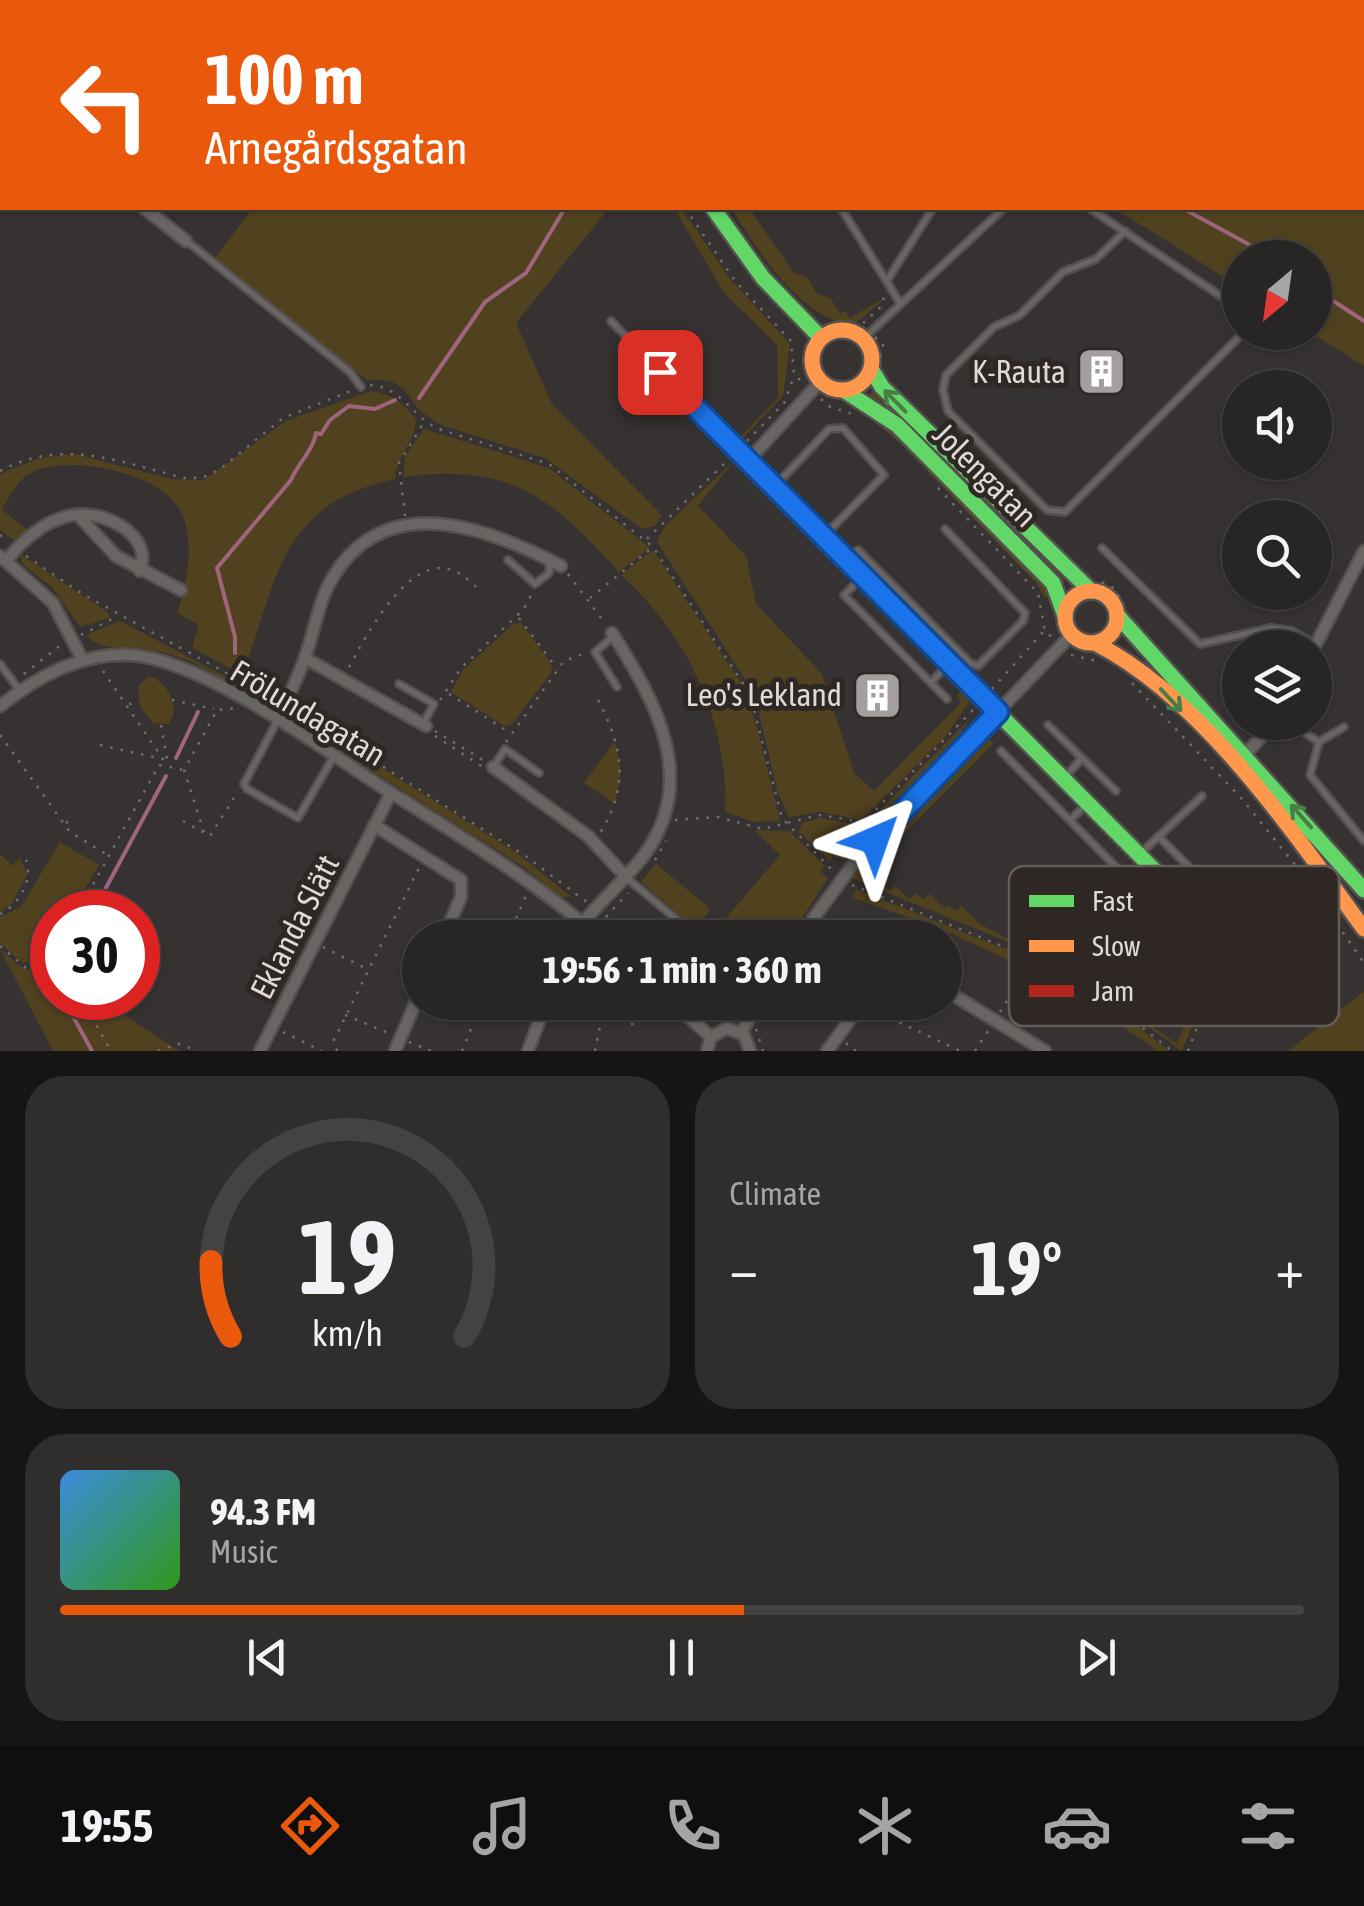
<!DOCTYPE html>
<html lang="en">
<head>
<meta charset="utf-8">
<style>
	:root { --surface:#282625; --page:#302e2d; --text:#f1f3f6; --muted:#a5a5a7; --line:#444342; --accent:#ea580c }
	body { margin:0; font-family:"Asap Condensed",sans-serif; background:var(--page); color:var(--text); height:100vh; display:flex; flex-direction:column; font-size:38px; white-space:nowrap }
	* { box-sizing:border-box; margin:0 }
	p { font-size:32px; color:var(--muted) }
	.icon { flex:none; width:55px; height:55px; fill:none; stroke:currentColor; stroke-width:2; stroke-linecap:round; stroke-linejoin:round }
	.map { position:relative; height:1051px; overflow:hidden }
	.details { display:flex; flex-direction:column; gap:25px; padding:25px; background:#161514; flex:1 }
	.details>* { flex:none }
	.top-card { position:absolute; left:0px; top:0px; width:1365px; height:210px; box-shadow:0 2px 8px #0004,0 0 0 2px var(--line); background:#ea580c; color:#fff; overflow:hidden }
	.needle { width:65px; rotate:209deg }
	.tools { position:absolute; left:1222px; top:240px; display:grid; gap:20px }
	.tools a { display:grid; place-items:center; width:110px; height:110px; border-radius:50%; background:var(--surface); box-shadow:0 2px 8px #0004,0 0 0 2px var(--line); font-size:50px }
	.speed { position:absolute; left:30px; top:890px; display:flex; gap:20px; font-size:50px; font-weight:700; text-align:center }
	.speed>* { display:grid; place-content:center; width:130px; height:130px; border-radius:50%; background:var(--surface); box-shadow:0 2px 8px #0004,0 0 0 2px var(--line); line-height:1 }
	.speed .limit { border:15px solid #d22; background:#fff; color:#111 }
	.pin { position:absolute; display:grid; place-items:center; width:85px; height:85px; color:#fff; margin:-42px; border-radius:20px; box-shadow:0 5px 15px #0006 }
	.me { position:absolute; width:110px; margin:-55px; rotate:43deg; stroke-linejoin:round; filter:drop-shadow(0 0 8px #0008) }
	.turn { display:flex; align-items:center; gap:35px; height:210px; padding:0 40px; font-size:45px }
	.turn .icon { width:130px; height:130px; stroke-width:2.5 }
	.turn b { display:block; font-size:70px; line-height:85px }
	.big { font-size:75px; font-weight:700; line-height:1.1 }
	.details .tile { flex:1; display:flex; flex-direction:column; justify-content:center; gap:15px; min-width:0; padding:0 35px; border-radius:40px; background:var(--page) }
	.details .dial { align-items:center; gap:0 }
	.dial svg { height:260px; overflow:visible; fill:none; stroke:var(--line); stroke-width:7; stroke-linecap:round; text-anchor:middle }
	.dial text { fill:var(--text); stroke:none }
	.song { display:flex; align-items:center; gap:30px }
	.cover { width:120px; height:120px; border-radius:15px; background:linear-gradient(135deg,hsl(210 70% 55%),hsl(110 70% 35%)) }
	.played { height:10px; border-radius:5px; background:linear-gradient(90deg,var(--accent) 55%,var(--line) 55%) }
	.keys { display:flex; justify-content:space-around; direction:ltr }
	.heat { display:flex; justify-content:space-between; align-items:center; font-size:55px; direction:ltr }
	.details .tiles { flex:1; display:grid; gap:25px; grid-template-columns:1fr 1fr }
	.tile:last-child { grid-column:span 2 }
	.trip { position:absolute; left:402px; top:920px; width:560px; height:100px; border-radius:50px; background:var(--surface); box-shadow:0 2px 8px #0004,0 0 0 2px var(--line); font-weight:700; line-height:100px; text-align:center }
	.tabs { display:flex; height:160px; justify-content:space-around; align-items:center; background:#100f0f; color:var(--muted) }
	.tabs .icon { width:70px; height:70px }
	.tabs .on { color:var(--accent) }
	.tabs b { font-size:45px; color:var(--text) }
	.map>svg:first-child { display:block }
	.grass { fill:#51421f }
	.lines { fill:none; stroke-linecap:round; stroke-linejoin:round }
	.stream { stroke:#9e657d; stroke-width:4 }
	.lane-casing { stroke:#54504f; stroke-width:10 }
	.street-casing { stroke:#54504f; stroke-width:15 }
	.fast-casing { stroke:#54504f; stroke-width:20 }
	.slow-casing { stroke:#54504f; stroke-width:20 }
	.jam-casing { stroke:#54504f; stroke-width:20 }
	.path { stroke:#716e6c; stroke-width:2.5; stroke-dasharray:2.5 8; stroke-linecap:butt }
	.lane { stroke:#686563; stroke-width:5 }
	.street { stroke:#686563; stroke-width:10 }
	.fast { stroke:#63d668; stroke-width:15 }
	.slow { stroke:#ff974d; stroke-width:15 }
	.jam { stroke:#b3261e; stroke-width:15 }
	.oneway { stroke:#487e46 }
	.route-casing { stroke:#114b97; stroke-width:25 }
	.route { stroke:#1a73e8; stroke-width:18 }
	.labels { text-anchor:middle; stroke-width:10; stroke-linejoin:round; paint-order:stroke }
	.poi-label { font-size:32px; fill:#dfdad8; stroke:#2e2724; text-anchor:end }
	.street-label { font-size:32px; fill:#dfdad8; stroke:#2e2724 }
	.key { fill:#2e2724; stroke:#635d5a; stroke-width:2.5 }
	.key-label { font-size:28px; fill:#dfdad8 }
</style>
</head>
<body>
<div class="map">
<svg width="1364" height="1051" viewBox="0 0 1364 1051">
	<rect width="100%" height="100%" fill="#363231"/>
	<g class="grass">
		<polygon points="282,0 577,0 579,2 280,2"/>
		<polygon points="1148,0 1364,0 1364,129 1362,2"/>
		<polygon points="1364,199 1364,366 1311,333 1315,332 1315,258 1240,258 1240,287 1114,208 1362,208"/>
		<polygon points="253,208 609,208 516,323 552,404 662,515 655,526 642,529 545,458 441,425 420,411 403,388 391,381 367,380 214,259"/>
		<polygon points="674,208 681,208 730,279 790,344 783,396 741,440 738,439 778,398 777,345 724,293"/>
		<path d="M731 208H749L794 273 807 277 817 294 830 298 840 313 845 311 850 318 888 296 853 325C799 319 757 249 731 208Z"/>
		<polygon points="876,388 1065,580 1063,584 914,433 869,395"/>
		<path d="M371 391C392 394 403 402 416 419 417 439 396 456 395 479 283 503 279 573 246 664L282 692 278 696 192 647 199 625 177 613C187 584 195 543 182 514 164 472 67 452 29 474 18 480 8 499 2 510L27 530 14 541 0 530V474L40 458 74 454 172 479 204 480 286 421Z"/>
		<path d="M858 408C928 444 980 520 1036 575L1049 597H1044L1036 583 900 443Z"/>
		<path d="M424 429 549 468 650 548 619 572C550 496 511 463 403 477L405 456Z"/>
		<polygon points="734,461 698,506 746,556 756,604 822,674 854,773 874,791 957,707 961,701 957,695 963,688 971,699 946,736 861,820 821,812 789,817 778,793 754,693 657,542 664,527"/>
		<path d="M653 550 741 683 756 724 780 821 754 822 725 812C729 722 688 635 621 575Z"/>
		<polygon points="20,554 106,611 110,618 80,627 52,587 23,565"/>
		<path d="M120 621 240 684 245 690 241 692C217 675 193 659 161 652 137 646 103 655 86 635Z"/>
		<polygon points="521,623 551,663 552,672 512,724 505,726 451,692 463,670 513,624"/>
		<path d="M148 677 155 678C170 689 180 706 169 724L153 723 140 707 138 687Z"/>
		<polygon points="288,709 517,853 570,896 561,898 524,867 310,732 289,717"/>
		<polygon points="971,717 949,751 844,860 833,856 830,861 799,832 802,823 821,818 864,826"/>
		<polygon points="989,739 994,743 865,873 879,887 883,885 889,891 895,886 909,899 916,894 923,899 930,894 945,908 948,906 956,911 961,906 980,924 1089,982 1177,1044 1213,957 1206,951 1211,938 1222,952 1182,1051 1107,997 1022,948 852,878 942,780"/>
		<polygon points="615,741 621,771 615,804 584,783"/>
		<polygon points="754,830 789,831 825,866 820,872 828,878 790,937 710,937 780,855"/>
		<polygon points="60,842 99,865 71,912 52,912 52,946 46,961 32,957 24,964 0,943 0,917 21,907"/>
		<polygon points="0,854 13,866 19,858 28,873 11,905 0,912"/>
		<polygon points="656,864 707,906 709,912 699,923 690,924 641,882"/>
		<polygon points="856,889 1030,959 1026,967 1015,963 941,929 853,898"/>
		<polygon points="0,949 19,966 52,980 52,998 97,998 180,1051 53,1051"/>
		<polygon points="1034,962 1121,1013 1169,1051 1157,1051 1072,990 1030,969"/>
		<polygon points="1364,991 1364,1051 1288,1051"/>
	</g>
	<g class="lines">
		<g class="stream">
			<polyline points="859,0 866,2"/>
			<polyline points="743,2 746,0"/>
			<polyline points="1201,2 1202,0"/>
			<polyline points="1182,208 1274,258"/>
			<polyline points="1315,289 1364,321"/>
			<polyline points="419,398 485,302 526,273 565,208"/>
			<path d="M235 653V637L217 568 291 480C298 463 313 451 316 433L321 434 330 420 349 406 375 409 395 400"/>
			<polyline points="176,758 198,712"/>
			<polyline points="93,912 166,776"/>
			<polyline points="63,998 92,1051"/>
		</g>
		<defs>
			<g id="lane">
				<polyline points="841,208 900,303"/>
				<polyline points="1089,208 1240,309"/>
				<polyline points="1125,231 1096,259 1063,272 1020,315 994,327 946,375 943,390 948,411 1047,510 1065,512 1244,332"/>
				<polyline points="188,242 350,372 361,387"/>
				<polyline points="888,279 933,208"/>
				<polyline points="611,321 731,445"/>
				<polyline points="863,339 1004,208"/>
				<polyline points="776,485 829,429 843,428 884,475 825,535"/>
				<polyline points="945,529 1025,613 1023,621 978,666 970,663 962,671"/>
				<polyline points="1102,548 1200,644 1271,628 1292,631 1316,645"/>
				<polyline points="849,559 858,550 970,663"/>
				<polyline points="508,560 535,584 549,573 550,561"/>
				<polyline points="859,580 844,595 947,699"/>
				<polyline points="614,636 595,652 617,687"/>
				<polyline points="0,664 20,691"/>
				<polyline points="931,682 946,667"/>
				<polyline points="399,684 434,704 423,724"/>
				<polyline points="277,721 244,784 247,789 298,818 334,756"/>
				<polyline points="1288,722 1319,742"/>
				<polyline points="1048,725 1116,791"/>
				<polyline points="1344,727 1319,742 1310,775 1364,841"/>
				<polyline points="1001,751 1128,879"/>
				<polyline points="494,766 505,749 539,773"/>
				<polyline points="1066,776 1082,758"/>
				<polyline points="1070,820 1086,805"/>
				<polyline points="1158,836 1215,893 1233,897 1258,885 1273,900"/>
				<polyline points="1142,852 1202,796"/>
				<polyline points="1145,863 1079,927 1154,1001 1164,1001 1178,986 1212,925"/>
				<polyline points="628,879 699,938"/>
				<polyline points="1138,889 1197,946"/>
				<polyline points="1274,907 1315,948"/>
			</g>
			<g id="street">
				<polyline points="0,93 2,95"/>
				<polyline points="144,208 186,241"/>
				<polyline points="748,461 820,382"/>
				<polyline points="78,515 116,556 181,590"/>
				<polyline points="0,556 53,603 82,659"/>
				<path d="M6 561C22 541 43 522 68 516 99 508 154 532 140 571"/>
				<polyline points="1314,648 1364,551"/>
				<polyline points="305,658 426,726"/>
				<path d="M0 706C38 676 82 652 132 655 203 661 313 742 374 782 451 831 531 877 600 938"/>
				<path d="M277 721C286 700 298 679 305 657 315 631 318 601 333 577 387 488 491 529 561 566"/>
				<polyline points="1241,759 1275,722"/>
				<polyline points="493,767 588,836 626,877"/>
				<polyline points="374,825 461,880 461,897 443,938"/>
				<path d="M573 938C591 907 623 884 644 855 700 780 655 700 612 633"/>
				<polyline points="799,938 855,862 1072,634"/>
				<polyline points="945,990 1045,1051"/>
				<polyline points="672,1002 711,1037"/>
				<polyline points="741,1033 759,1002"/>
				<polyline points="260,1051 391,793"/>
				<polyline points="395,1051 420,992"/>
				<polyline points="528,1051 546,1002"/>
				<polyline points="707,1051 711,1037 727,1028 744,1035 750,1051"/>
				<polyline points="827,1051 863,1002"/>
			</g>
			<g id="fast">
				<polyline points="1062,0 1066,2"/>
				<polyline points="713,208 763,278 821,338"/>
				<polyline points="871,369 882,387 1091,591"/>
				<polyline points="845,391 897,425 1053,583 1065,616"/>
				<path d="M733 447 1204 920C1251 941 1284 893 1322 871"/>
				<polyline points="1117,615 1364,890"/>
			</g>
			<g id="slow">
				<polyline points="607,0 608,2"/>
				<polyline points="1108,0 1112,2"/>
				<polyline points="1362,183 1364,184"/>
				<circle cx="842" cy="360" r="30"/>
				<circle cx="1091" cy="617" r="26"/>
				<path d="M1095 643C1203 698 1293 832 1364 929"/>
			</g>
			<polyline id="jam" points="1362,155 1364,156"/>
		</defs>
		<use href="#lane" class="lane-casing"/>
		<use href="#street" class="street-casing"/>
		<use href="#fast" class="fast-casing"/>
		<use href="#slow" class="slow-casing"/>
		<use href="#jam" class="jam-casing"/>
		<g class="path">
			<polyline points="589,0 591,2"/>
			<polyline points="685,208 736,282 791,341 794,375 804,383"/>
			<polyline points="863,323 882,306 884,296"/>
			<polyline points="875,337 883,345 879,360"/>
			<path d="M370 385C402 387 412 417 439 429L549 464 653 547 750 694 782 818 833 871"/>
			<polyline points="821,399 828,406 853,414"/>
			<polyline points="747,441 784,403 794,376"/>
			<path d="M0 471C65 436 123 464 189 479L208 476 224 466 283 418 353 390"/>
			<polyline points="938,488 1038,593 1045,631 1054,639"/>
			<polyline points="405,516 399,463 424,422"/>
			<polyline points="0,535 8,541"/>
			<polyline points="647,539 727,461"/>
			<polyline points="26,556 84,595 274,699"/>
			<polyline points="568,574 605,623"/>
			<polyline points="1102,582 1112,587 1124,604"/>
			<polyline points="590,598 653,547"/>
			<polyline points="519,618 556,667"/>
			<polyline points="81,635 118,616"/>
			<polyline points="1071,655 1101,662"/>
			<path d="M349 667C365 638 408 554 452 570 462 573 470 582 478 588"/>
			<polyline points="103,671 167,765"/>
			<polyline points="24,674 61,645"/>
			<polyline points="1132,683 1242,799 1300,871"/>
			<polyline points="992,689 1043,632"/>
			<polyline points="449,694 509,732"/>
			<polyline points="172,700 214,709"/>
			<polyline points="440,700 461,668 523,610 534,590"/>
			<path d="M598 700C623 747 629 787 600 833"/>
			<polyline points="129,704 139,703"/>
			<polyline points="294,711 527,857 588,903"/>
			<polyline points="161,725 168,765"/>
			<polyline points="435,731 483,760"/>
			<polyline points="0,735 70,832 109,856"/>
			<polyline points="435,736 483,767"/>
			<polyline points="506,742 564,661 588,652"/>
			<polyline points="100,745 162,759"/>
			<polyline points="675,820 718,817 763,829 819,815 864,822 973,710"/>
			<polyline points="183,821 210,836 237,793"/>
			<polyline points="66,823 74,817"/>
			<polyline points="204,832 184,770 217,710 240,708"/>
			<polyline points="655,860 666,841"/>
			<polyline points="852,885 1034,959 1115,1006 1172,1051"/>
			<polyline points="1313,889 1364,963"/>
			<polyline points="78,912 159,765 184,770"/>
			<path d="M0 914C18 906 34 879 26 860"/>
			<polyline points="606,917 628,893"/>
			<polyline points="605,918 626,938"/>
			<polyline points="508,938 527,893"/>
			<polyline points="0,946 25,967 52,978"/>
			<polyline points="323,947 365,968"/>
			<polyline points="46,973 52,959"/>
			<polyline points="81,998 111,1051"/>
			<polyline points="630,1002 633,1032"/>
			<polyline points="697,1002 710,1013 736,1017"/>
			<polyline points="871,1009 960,1051"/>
			<polyline points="1000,1012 1033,960"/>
			<polyline points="345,1015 388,1033"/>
			<polyline points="756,1029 763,1051"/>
			<polyline points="283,1032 322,1051"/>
			<polyline points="409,1042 431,1051"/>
			<polyline points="846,1043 856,1051"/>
			<polyline points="158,1051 179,1044 198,1051"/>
			<polyline points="337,1051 334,1040 419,868"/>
			<polyline points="462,1051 482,1002"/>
			<polyline points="595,1051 605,1002"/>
			<polyline points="975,1051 988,1031"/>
			<polyline points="1188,1051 1224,957 1250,937"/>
		</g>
		<use href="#lane" class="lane"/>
		<use href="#street" class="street"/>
		<use href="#fast" class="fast"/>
		<use href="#slow" class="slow"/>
		<use href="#jam" class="jam"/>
	</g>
	<defs><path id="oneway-shaft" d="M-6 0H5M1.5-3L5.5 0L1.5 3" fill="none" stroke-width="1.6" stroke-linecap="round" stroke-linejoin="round" transform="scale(2.5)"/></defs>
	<g class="oneway">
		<use href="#oneway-shaft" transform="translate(895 401) rotate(-135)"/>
		<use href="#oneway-shaft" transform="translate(1171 700) rotate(47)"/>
		<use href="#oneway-shaft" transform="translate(1301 816) rotate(-132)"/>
	</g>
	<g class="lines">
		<defs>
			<polyline id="route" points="660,372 998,712 875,840"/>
		</defs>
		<use href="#route" class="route-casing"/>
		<use href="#route" class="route"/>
	</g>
	<defs>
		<symbol id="building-square" viewBox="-11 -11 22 22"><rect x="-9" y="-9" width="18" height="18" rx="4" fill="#a49f9e" stroke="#2e2724"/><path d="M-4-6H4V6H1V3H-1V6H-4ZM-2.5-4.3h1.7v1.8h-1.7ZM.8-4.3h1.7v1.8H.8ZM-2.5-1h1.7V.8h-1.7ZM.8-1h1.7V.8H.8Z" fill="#fff"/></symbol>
	</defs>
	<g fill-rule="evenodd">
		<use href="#building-square" x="1074" y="344" width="55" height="55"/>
		<use href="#building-square" x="850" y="668" width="55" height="55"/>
	</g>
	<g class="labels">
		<g class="poi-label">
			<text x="1066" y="383">K-Rauta</text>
			<text x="842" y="706">Leo's Lekland</text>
		</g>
		<g class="street-label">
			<text transform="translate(985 475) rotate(45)" y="11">Jolengatan</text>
			<text transform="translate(308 713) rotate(31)" y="11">Frölundagatan</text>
			<text transform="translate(295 927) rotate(-63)" y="11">Eklanda Slätt</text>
		</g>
	</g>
	<rect x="1009" y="866" width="330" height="160" rx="15" class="key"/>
	<rect x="1029" y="895" width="45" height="12" fill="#63d668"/>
	<rect x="1029" y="940" width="45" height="12" fill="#ff974d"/>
	<rect x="1029" y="985" width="45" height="12" fill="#b3261e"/>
	<g class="key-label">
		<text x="1092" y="911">Fast</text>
		<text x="1092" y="956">Slow</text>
		<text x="1092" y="1001">Jam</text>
	</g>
</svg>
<div class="tools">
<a><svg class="needle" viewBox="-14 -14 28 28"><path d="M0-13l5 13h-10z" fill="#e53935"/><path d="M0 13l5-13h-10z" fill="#a5a5a7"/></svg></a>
<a><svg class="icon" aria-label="sound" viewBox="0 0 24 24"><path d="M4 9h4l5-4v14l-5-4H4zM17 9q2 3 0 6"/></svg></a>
<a><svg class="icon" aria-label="search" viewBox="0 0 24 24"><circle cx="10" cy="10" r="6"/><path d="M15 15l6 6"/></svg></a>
<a><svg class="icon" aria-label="layers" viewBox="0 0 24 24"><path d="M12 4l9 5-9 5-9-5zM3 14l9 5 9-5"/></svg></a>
</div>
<div class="speed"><div class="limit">30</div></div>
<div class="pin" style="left:660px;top:372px;background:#d93025"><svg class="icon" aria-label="arrive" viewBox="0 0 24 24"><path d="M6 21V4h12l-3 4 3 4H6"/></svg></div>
<svg class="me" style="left:875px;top:840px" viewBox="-20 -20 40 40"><path d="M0-17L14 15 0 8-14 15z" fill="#1a73e8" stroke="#fff" stroke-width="4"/></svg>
<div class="trip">19:56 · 1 min · 360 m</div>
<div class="top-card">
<div class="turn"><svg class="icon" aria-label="left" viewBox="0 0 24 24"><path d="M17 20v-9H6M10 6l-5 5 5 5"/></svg><div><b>100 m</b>Arnegårdsgatan</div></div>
</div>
</div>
<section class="details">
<div class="tiles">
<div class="tile dial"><svg viewBox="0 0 100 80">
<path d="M14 69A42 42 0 1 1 86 69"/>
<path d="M14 69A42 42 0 0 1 8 46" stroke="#ea580c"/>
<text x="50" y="56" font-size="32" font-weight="700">19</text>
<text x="50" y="72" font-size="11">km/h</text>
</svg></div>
<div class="tile"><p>Climate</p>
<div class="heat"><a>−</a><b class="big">19°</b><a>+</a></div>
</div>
<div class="tile">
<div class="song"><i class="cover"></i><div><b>94.3 FM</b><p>Music</p></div></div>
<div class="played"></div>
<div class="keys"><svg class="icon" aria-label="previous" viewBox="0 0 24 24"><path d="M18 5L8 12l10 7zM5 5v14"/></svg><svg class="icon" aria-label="pause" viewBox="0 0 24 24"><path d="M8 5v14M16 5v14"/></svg><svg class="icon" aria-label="next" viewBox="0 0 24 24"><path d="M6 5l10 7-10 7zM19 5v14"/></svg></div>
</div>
</div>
</section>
<nav class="tabs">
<b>19:55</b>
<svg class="icon on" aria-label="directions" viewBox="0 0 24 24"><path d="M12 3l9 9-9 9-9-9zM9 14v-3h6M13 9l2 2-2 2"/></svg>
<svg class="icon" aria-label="music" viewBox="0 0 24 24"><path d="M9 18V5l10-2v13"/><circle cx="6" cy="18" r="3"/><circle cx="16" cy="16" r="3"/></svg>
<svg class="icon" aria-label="phone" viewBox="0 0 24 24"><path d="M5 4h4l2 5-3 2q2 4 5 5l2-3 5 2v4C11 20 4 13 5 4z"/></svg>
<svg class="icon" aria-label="climate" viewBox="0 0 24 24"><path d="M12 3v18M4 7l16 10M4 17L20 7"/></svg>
<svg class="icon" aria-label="car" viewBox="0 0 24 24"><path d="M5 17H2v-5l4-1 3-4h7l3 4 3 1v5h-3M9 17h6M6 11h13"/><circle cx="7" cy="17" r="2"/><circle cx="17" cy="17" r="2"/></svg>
<svg class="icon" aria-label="filters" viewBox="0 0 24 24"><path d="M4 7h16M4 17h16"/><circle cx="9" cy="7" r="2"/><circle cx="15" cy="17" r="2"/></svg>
</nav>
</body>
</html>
